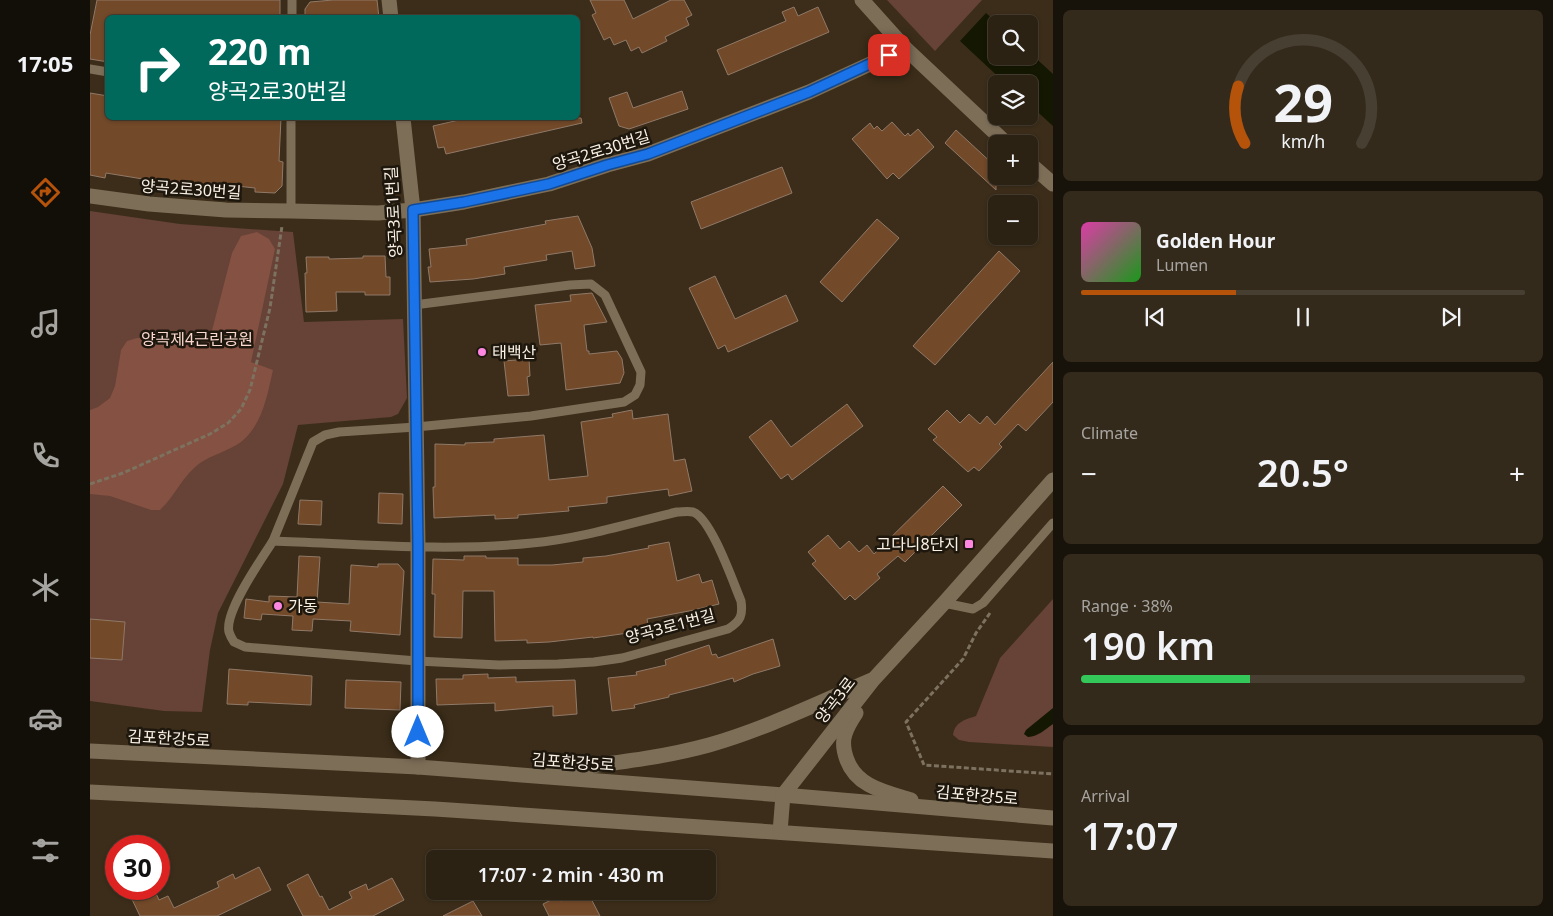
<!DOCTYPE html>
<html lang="en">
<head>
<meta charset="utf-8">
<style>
	:root { --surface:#2c2213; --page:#342a1c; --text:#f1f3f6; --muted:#a6a4a0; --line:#483f33; --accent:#b45309 }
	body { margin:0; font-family:"Noto Sans","Noto Sans KR",sans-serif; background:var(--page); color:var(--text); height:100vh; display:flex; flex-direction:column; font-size:19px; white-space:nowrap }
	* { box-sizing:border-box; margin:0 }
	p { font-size:16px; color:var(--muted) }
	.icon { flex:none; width:28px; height:28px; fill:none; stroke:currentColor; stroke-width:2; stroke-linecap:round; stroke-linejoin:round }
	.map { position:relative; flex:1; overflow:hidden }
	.panel { display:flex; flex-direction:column; gap:10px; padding:10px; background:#18130a; width:500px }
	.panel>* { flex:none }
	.hud { position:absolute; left:15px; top:15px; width:475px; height:105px; border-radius:8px; box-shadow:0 1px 4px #0004,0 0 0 1px var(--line); background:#00695c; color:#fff; overflow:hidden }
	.controls { position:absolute; left:898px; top:15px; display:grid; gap:10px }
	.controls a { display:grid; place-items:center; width:50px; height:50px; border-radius:8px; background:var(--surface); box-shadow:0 1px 4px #0004,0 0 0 1px var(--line); font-size:25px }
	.speed { position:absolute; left:15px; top:835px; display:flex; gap:10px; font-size:25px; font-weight:700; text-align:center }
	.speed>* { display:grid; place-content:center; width:65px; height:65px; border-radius:50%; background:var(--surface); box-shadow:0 1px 4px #0004,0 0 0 1px var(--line); line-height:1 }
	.speed .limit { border:8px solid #d22; background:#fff; color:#111 }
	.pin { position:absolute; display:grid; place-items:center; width:42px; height:42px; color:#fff; margin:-21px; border-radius:10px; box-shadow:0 2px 8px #0006 }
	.me { position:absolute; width:55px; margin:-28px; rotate:0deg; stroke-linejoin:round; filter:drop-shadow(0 0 4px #0008) }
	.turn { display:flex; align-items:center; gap:18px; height:105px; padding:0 20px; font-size:22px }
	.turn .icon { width:65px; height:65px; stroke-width:2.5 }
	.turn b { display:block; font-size:35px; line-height:42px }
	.big { font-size:38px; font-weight:600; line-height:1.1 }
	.panel .widget { flex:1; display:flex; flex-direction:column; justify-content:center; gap:8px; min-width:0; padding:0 18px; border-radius:8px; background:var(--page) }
	.panel .dial { align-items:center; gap:0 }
	.dial svg { height:130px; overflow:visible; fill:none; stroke:var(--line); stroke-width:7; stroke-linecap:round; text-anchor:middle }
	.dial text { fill:var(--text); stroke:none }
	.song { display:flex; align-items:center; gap:15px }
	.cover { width:60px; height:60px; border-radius:8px; background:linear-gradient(135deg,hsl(320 70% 55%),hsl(120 70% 35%)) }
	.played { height:5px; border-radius:2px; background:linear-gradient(90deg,var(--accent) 35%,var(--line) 35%) }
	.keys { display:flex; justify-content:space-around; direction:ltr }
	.heat { display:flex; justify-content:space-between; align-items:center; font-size:28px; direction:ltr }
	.charge { height:8px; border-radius:4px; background:linear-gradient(90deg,#34c759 38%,var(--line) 0) }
	.trip { position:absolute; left:336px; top:850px; width:290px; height:50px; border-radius:8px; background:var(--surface); box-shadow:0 1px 4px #0004,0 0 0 1px var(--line); font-weight:600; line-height:50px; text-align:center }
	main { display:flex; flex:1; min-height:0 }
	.tab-bar { display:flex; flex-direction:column; width:90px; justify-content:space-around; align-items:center; background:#120e08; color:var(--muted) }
	.tab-bar .icon { width:35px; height:35px }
	.tab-bar .on { color:var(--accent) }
	.tab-bar b { font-size:22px; color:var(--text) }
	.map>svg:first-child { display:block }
	.green { fill:#664237 }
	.forest { fill:#845142 }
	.water { fill:#141701 }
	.building { fill:#724929; stroke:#907968 }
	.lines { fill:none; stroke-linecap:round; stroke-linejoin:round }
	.path { stroke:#7d715f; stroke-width:3; stroke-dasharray:5 2.5; stroke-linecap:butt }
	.service { stroke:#7d6e58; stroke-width:9 }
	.minor { stroke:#7d6e58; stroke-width:15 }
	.tertiary { stroke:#7d6e58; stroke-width:15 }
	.route-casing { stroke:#114b97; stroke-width:12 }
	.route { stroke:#1a73e8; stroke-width:9 }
	.poi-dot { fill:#fd86e1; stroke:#1d170e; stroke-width:2 }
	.labels { text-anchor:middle; stroke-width:5; stroke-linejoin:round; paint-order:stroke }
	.street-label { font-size:16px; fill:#faf1e4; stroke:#1d170e }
	.park-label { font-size:16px; fill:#fbd8ce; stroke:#1d170e }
	.poi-label { font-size:16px; fill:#faf1e4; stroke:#1d170e; text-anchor:start }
</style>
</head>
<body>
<main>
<nav class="tab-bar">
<b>17:05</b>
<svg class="icon on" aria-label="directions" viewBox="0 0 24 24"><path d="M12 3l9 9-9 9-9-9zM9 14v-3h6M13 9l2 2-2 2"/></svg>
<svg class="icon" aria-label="music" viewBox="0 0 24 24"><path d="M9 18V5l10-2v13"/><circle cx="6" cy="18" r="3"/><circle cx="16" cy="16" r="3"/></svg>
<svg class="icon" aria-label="phone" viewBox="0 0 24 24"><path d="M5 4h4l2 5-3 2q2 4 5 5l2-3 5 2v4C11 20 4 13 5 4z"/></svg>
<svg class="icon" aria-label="climate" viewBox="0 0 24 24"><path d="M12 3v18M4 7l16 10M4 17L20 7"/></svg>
<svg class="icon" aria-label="car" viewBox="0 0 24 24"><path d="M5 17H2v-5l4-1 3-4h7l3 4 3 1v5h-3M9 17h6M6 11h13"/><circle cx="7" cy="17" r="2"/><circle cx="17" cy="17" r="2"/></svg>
<svg class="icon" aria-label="filters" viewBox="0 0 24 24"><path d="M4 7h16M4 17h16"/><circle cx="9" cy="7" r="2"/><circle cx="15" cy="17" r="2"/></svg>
</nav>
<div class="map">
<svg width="963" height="916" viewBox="0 0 963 916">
	<rect width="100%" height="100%" fill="#3b2d19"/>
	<g class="green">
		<polygon points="797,0 892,0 845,51"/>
		<polygon points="0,211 90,224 203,232 214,322 313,319 317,398 308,414 301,417 208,425 193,484 128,613 120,650 112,712 74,711 0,701"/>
		<path d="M963 599V747L879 742 869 740 863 735C865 722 874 720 886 716L910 658Z"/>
	</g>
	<path class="forest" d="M167 232 179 239 185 249 161 362 183 370C177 396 173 424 151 442 138 451 122 455 110 463 93 475 85 496 70 510H61L20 496 0 494V410L8 407 20 398 25 386 31 350 37 341 47 338 61 337 103 347 119 342 142 253 151 236Z"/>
	<g class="water">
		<polygon points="896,13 908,24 906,24 906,56 939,56 939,52 963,74 963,126 939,104 939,84 916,84 870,41"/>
		<path d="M963 708V724C954 730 949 736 938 737L934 734 936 730Z"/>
	</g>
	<g class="building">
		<polygon points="7,0 190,0 190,18 18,18 18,62 0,59 0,35"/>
		<polygon points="243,0 287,0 289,18 215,18 215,9 220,2"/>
		<polygon points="500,0 534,0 543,19 581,0 594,0 602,15 596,18 599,25 575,37 577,41 552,53 549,47 541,51 536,40 524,45 520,37 514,40 502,15 506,13"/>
		<polygon points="704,7 708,16 728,7 739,32 638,75 627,50 696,21 692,12"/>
		<polygon points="592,91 598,109 539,129 529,126 519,98 537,92 543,108"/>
		<polygon points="0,93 18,96 18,118 191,118 189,161 193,162 192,186 185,193 165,192 165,188 128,184 127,191 16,173 15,178 0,175"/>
		<polygon points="369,118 491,118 492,123 356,154 354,147 348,148 343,126 369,120"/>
		<polygon points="802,122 815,136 818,133 820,136 828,129 844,147 809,179 803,173 797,179 762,139 780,123 784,129 787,126 792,131"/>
		<polygon points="866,130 906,167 906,190 855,143"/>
		<polygon points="692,167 702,193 611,229 601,202"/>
		<polygon points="488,216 502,248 505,266 485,269 482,251 456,255 457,260 414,267 415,274 383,279 340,282 338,267 341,267 339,249 377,245 376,239 456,224 455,221"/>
		<polygon points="787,219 809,238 752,302 730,282"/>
		<polygon points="909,251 930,271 845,365 823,346"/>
		<polygon points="273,256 295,256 296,277 300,277 300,295 275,295 275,292 246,292 247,311 216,312 215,273 217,273 216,257 239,257 239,259 273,258"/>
		<polygon points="625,276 645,319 696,295 708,321 638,352 635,345 628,349 599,288"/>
		<polygon points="502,293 517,322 494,325 497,351 499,351 499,354 527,351 532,359 534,373 530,383 476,390 471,343 450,345 445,305 481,301 480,295"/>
		<polygon points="439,359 440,376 437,377 439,395 418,396 414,361"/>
		<polygon points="963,362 963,402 936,431 928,424 909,444 912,447 889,471 884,467 878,472 843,440 847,437 838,429 857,410 870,423 879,414 890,424 897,416 905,425"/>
		<polygon points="757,404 773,426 702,480 698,474 691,479 659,437 681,420 701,447"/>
		<polygon points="542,410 543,419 578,414 584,461 595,459 602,491 579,496 578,489 517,497 517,503 478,507 479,511 428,515 428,518 405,519 405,515 344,518 343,487 345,487 345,444 375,445 375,443 404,442 404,439 454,435 459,480 498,476 491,422 523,417 522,414"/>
		<polygon points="853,486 872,505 815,562 808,556 787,574 790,578 765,600 760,595 755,600 722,564 726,561 718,552 738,535 750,549 759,541 769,552 777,545 784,554"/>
		<polygon points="289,493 313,494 312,524 288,523"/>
		<polygon points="210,500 232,501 231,525 208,524"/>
		<polygon points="579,542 587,581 609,574 612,583 622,580 629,604 604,610 557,619 559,630 503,638 503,637 459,642 437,643 437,640 405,641 404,591 373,591 372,638 344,637 345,594 342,594 343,559 374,560 374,556 396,556 396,558 428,558 428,565 462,565 493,562 493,558 516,556 559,548 558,546"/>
		<polygon points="209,556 230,557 227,602 259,604 261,565 288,567 288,564 308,564 314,571 310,635 260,631 261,621 223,619 222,631 202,630 203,616 172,614 171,620 154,618 156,599 179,602 179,596 207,597"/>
		<polygon points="0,619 35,622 32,660 0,658"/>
		<polygon points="683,639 690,666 663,674 644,682 643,678 615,686 579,695 579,697 544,705 545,708 522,711 518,678 547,675 546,672 576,665 575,660 619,645 622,655 626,654 628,658"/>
		<polygon points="139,669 222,676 221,705 158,702 158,705 137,704"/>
		<polygon points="398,674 398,678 426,677 426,682 485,680 487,714 463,716 463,706 405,711 405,703 347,705 346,679 373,679 373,675"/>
		<polygon points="256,680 311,682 310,710 255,708"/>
		<polygon points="169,867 181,890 127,916 50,916 37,889 64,889 69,900 78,896 84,908 129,887 127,882 143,874 145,879"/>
		<polygon points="218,874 230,897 232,896 239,910 262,898 259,892 276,884 278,890 302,878 314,900 283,916 213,916 197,885"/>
		<polygon points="491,891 497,891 510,916 459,916 453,904 469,896 471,901"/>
		<polygon points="383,901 392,916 353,916"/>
	</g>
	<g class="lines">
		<g class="path">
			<polyline points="0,484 33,473 120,434 138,423 151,409 160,390 180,308 192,226"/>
			<polyline points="900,613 886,633 873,659 816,722 834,765 963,774"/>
		</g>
		<g class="service">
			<polyline points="202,18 202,0"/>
			<polyline points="0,69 18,72"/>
			<polyline points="201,211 201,118"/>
			<path d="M587 512C592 512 598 511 603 512 621 518 643 582 651 601 653 615 651 621 638 629L532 658 504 662 468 664 409 665 327 661 155 647 144 642C142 639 140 635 139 632 134 612 172 558 183 541 269 544 357 552 442 543 490 539 540 523 587 512Z"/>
			<polyline points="183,541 223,442 235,435 249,432 326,427 441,416 534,402 545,395 550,385 551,372 515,295 501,284 480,285 324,305"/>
			<polyline points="854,603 883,609 893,603 963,523"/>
		</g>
		<g class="minor">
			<polyline points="299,0 301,18"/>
			<polyline points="772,0 815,48 917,144"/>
			<polyline points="313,118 323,210 328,546 328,767"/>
			<polyline points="939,163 963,184"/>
			<polyline points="0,196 59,204 136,210 201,211 288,213 323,210 374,202 459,184 517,165 558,154 719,92 815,48"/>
		</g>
		<g class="tertiary">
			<path d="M766 713C762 719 757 727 755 734 752 743 754 752 757 760 767 787 796 792 821 800"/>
			<polyline points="0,751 328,767 693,795 963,818"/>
			<path d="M462 771C515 764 568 759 619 745 675 729 728 703 782 680"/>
			<polyline points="0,792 345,809 963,851"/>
			<polyline points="690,832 693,795 783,680 854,603 963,480"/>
		</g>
	</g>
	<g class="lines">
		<defs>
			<polyline id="route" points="328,732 328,546 323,210 374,202 459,184 517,165 558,154 719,92 799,55"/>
		</defs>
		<use href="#route" class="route-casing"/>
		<use href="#route" class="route"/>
	</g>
	<g class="poi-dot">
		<circle cx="392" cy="352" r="5"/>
		<rect x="874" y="539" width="10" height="10" rx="2.5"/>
		<circle cx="188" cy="606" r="5"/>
	</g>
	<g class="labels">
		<g class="street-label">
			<text transform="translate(511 150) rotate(-17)" y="6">양곡2로30번길</text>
			<text transform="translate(101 189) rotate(4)" y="6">양곡2로30번길</text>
			<text transform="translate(303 212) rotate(-93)" y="6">양곡3로1번길</text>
			<text transform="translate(580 626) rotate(-15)" y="6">양곡3로1번길</text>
			<text transform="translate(745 700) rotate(-52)" y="6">양곡3로</text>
			<text transform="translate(79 738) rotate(3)" y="6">김포한강5로</text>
			<text transform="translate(483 762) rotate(4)" y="6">김포한강5로</text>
			<text transform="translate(887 795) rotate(5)" y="6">김포한강5로</text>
		</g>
		<g class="park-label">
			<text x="107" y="345">양곡제4근린공원</text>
		</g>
		<g class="poi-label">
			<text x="402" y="358">태백산</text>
			<text x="869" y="550" text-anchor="end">고다니8단지</text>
			<text x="198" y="612">가동</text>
		</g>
	</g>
</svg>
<div class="controls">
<a><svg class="icon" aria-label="search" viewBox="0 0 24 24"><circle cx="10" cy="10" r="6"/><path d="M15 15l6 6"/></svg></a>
<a><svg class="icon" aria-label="layers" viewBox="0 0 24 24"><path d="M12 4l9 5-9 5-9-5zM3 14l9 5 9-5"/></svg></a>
<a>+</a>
<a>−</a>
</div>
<div class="speed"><div class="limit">30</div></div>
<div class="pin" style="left:799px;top:55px;background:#d93025"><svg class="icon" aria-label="arrive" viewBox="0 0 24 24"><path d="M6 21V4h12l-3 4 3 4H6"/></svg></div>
<svg class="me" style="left:328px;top:732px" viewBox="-20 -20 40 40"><circle r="19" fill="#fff"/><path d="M0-13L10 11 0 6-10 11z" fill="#1a73e8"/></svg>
<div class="trip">17:07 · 2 min · 430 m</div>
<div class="hud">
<div class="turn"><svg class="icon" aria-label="right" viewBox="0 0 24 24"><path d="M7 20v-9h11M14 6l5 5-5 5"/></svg><div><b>220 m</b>양곡2로30번길</div></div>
</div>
</div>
<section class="panel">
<div class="widget dial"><svg viewBox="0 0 100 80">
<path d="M14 69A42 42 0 1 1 86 69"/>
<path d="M14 69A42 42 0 0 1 10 34" stroke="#b45309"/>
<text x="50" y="56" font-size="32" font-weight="700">29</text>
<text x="50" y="72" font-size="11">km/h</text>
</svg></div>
<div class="widget">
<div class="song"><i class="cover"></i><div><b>Golden Hour</b><p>Lumen</p></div></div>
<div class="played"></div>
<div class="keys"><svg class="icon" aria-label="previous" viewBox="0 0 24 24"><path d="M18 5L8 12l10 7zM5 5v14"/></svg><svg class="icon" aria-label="pause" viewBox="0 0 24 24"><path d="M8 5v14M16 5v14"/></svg><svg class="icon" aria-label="next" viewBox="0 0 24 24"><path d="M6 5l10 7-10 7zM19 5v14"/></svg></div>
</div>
<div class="widget"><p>Climate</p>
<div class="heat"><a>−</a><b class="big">20.5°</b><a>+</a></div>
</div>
<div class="widget"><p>Range · 38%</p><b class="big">190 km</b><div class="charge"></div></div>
<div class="widget"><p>Arrival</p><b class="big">17:07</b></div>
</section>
</main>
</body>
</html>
